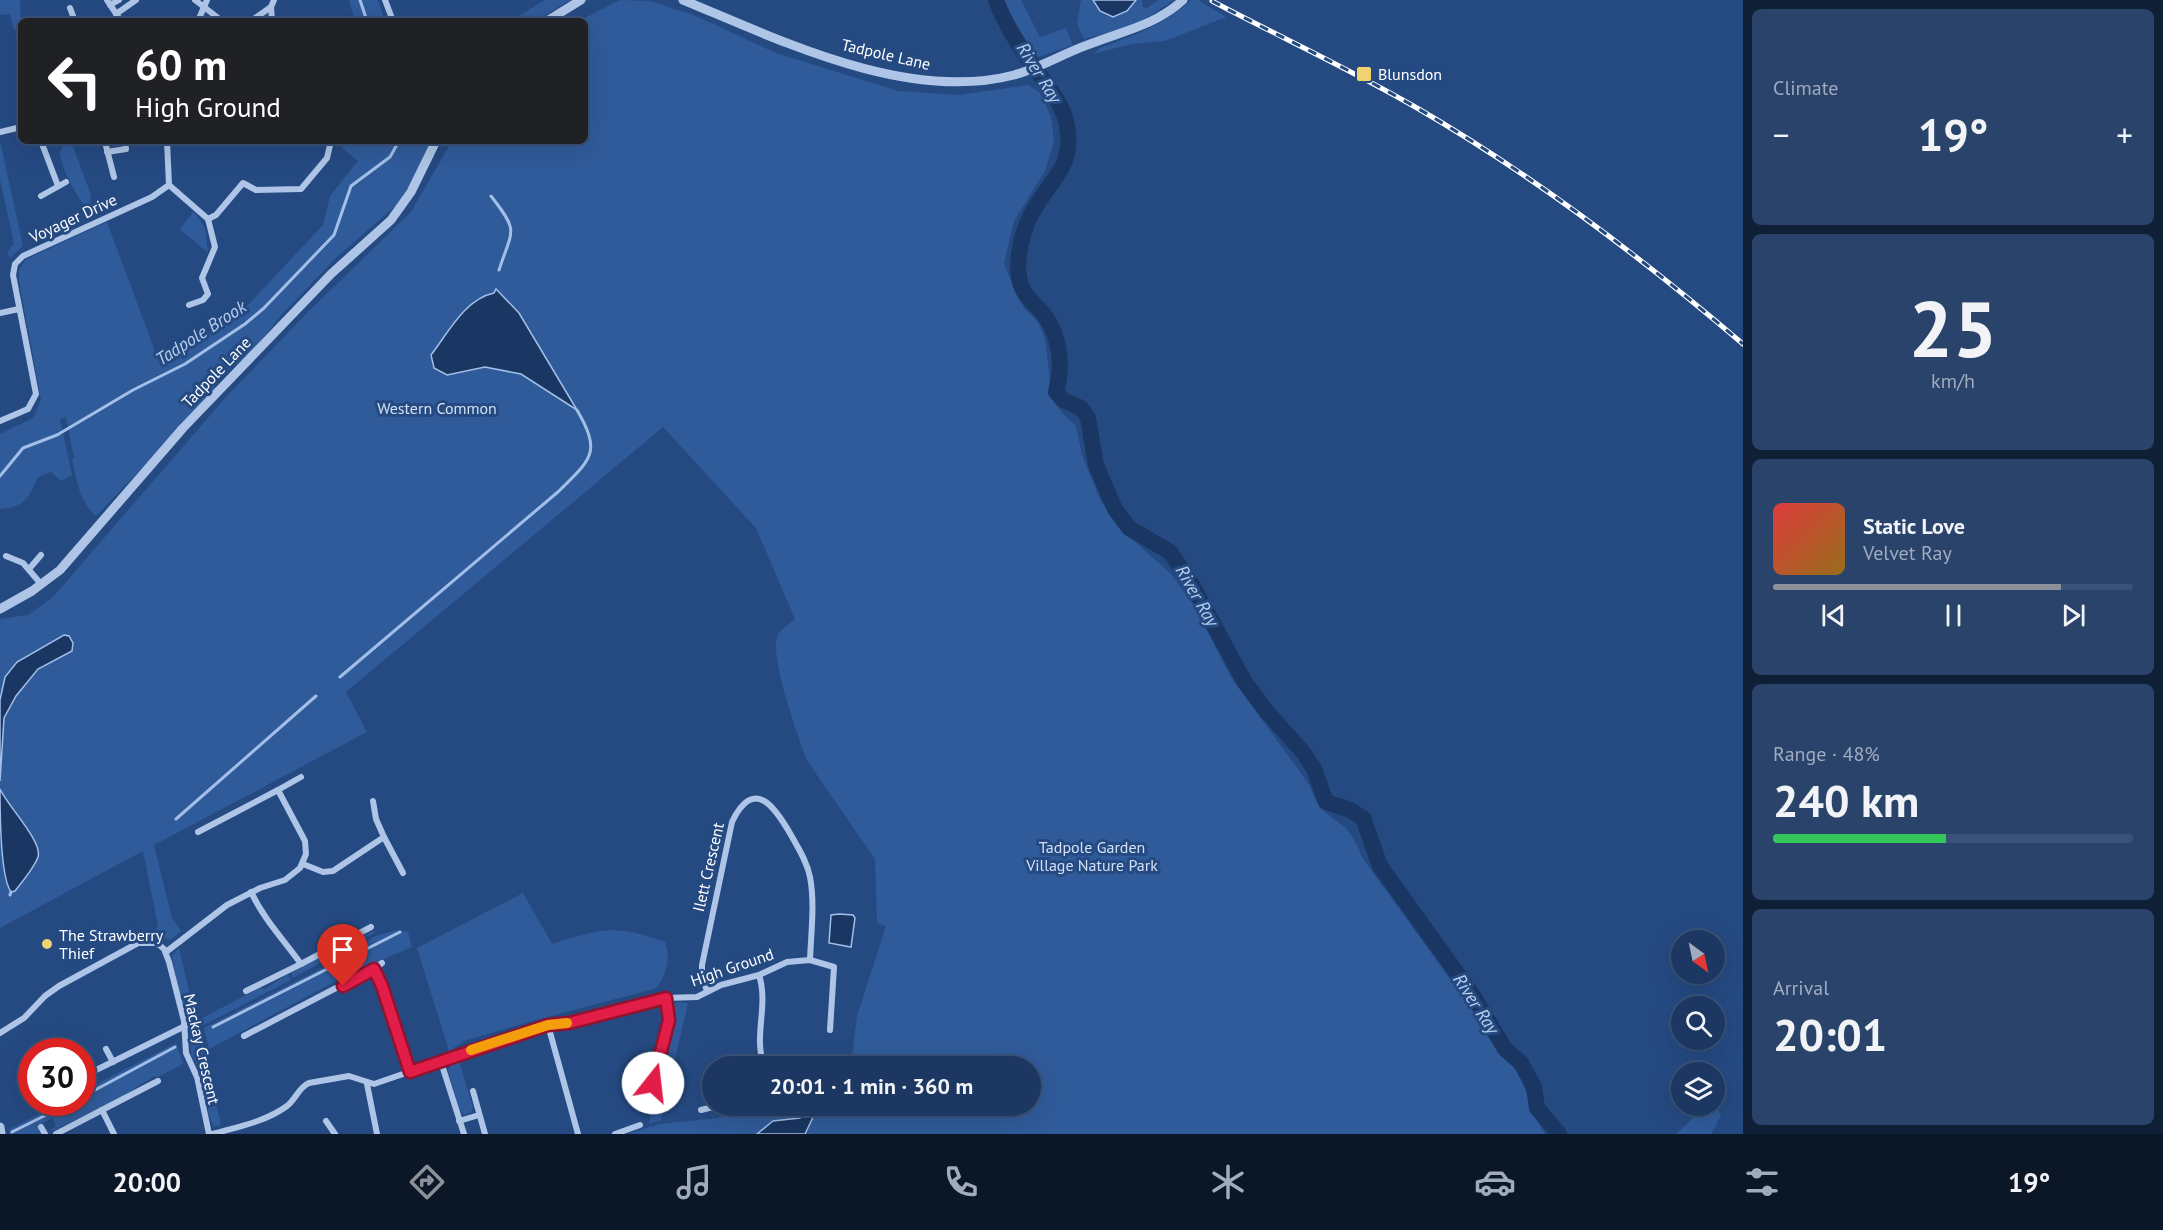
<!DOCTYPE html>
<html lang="en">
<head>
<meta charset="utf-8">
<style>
	:root { --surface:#1c3862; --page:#29436b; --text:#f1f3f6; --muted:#a0acbe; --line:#3a5277; --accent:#8c9099 }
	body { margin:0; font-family:"PT Sans",sans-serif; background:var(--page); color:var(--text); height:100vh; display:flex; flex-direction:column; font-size:22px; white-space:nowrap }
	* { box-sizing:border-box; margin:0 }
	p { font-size:20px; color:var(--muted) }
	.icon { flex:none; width:33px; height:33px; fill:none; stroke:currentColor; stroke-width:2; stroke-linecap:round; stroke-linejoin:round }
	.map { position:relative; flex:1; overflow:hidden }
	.drawer { display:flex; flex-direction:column; gap:9px; padding:9px; background:#0f1f36; width:420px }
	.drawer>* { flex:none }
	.banner { position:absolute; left:18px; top:18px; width:570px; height:126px; border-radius:9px; box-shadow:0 6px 24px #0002,0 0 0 2px var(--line); background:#202124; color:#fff; overflow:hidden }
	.needle { width:39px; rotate:147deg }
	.tools { position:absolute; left:1671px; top:930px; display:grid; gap:12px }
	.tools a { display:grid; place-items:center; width:54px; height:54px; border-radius:50%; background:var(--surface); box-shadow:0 6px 24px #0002,0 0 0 2px var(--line); font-size:30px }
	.speed { position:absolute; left:18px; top:1038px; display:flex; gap:12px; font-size:30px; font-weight:700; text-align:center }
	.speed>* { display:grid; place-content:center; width:78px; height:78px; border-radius:50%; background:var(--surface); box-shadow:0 6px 24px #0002,0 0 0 2px var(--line); line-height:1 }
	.speed .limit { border:9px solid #d22; background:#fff; color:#111 }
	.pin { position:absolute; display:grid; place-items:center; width:51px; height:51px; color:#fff; margin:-62px -26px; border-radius:50% 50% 50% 0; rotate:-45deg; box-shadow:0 0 6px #0007 }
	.pin .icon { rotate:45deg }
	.me { position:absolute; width:66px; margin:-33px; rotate:16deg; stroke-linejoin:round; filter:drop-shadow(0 0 4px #0008) }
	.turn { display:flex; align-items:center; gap:21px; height:126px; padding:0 18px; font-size:27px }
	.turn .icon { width:78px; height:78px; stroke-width:2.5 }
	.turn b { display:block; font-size:42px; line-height:51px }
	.big { font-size:45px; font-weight:700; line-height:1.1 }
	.drawer .card { flex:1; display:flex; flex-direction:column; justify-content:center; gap:9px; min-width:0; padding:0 21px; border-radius:9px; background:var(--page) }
	.drawer .dial { align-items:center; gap:0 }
	.dial b { font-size:78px; line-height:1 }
	.song { display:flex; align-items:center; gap:18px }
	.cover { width:72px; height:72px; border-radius:9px; background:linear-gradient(135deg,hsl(0 70% 55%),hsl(40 70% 35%)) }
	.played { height:6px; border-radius:3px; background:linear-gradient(90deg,var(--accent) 80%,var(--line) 80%) }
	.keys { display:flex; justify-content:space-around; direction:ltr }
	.heat { display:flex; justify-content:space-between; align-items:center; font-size:33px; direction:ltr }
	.charge { height:9px; border-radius:4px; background:linear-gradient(90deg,#34c759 48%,var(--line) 0) }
	.trip { position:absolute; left:702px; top:1056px; width:339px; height:60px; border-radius:30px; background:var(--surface); box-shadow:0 6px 24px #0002,0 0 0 2px var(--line); font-weight:700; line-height:60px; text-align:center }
	.dock { display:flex; height:96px; justify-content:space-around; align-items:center; background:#0b1627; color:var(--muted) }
	.dock .icon { width:42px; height:42px }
	.dock .current { color:var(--accent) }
	.dock b { font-size:27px; color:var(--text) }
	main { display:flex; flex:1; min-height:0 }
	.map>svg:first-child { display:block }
	.green { fill:#305b9a }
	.water { fill:#1a3662; stroke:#a2bfe8; stroke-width:1.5 }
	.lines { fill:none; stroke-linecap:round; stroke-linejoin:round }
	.stream { stroke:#a2bfe8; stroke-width:3 }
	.river { stroke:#1a3662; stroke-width:16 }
	.minor { stroke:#aec5e7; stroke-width:6 }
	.tertiary { stroke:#aec5e7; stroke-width:9 }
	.rail-casing { stroke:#fff; stroke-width:5 }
	.rail { stroke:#254a82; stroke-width:3; stroke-dasharray:9; stroke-linecap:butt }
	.route-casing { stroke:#92132f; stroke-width:15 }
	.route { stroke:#e11d48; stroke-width:10 }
	.slow { stroke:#f59e0b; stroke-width:10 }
	.poi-dot { fill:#f0d272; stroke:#254a82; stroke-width:2 }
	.labels { text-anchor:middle; stroke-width:6; stroke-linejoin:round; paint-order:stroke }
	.street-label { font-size:16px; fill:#fff; stroke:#254a82 }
	.poi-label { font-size:16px; fill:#fff; stroke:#254a82; text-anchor:start }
	.park-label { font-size:16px; fill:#d1e0f5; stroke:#254a82 }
	.water-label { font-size:18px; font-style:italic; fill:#b9cfee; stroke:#254a82 }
</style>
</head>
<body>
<main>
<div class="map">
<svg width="1743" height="1134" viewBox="0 0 1743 1134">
	<rect width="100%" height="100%" fill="#254a82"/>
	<g class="green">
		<polygon points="0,0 20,0 21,28 14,30 10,14 0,15"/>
		<polygon points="349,0 378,0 385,21 355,21"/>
		<polygon points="545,0 570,0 536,21 510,21"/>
		<path d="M620 0 651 1 698 17 776 53 898 91 959 95 1028 85 1040 93 1051 117 1054 141 1045 171 1014 221 1004 263 1015 292 1024 308 1038 322 1045 339 1052 399 1063 414 1076 426 1082 455 1100 500 1123 531 1170 573 1194 605 1230 676 1310 786C1318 811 1324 811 1343 826 1353 834 1358 848 1363 859L1518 1073C1529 1094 1531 1114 1545 1134H627L660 1124 717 1118 762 1106H1030V1066H851L857 1016 886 926 877 923 875 859 808 762C799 740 768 654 778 635 781 629 789 624 795 619L756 528 663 427 346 692 367 732 154 845 172 918 181 931 170 940 146 934 155 931 158 926 143 851 0 928V840L5 860 18 887C24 877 35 867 38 856 44 838 5 810 0 790 0 781 1 726 5 717 11 701 26 679 39 668 51 660 65 658 74 647L69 636 41 648 14 665 5 677 0 700V619L28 615 53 597 226 397 307 313 411 212 452 141H585V21H579Z"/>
		<polygon points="1002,0 1021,0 1040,37 1066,28 1073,45 1038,57 1030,52"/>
		<polygon points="1081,0 1093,0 1100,11 1109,16 1131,7 1136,0 1142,0 1143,7 1147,8 1158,0 1174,0 1134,26 1084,39 1077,24"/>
		<path d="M1191 0H1198L1226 17 1165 41 1131 44 1093 54 1100 48C1134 35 1165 25 1191 0Z"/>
		<polygon points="0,141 23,246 10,258 7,253 14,243 0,179"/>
		<path d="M65 141H71L91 195 90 210C80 205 61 167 60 154 60 149 64 146 65 141Z"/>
		<path d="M431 141 417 175 400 202 338 256 282 314 250 354 224 373 216 374 214 393 96 516C79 501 77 481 72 460L74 457 66 417 60 419 72 475 61 481 51 472 38 477C28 499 25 507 0 509V434L33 418 41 400 19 281V271L25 260 107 222 156 354 167 360 185 351 246 307 323 225 330 196 358 161 343 149 340 142Z"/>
		<polygon points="194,211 205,228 208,253 180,229"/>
		<path d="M523 893 552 944C600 928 616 924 665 942 671 959 666 974 657 988L525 1023 464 1041 449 1051 417 948Z"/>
		<polygon points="398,930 408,932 412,947 349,974 209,1049 204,1028 328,965 375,936"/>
		<polygon points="373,931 376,932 293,978 291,973 315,959 322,959"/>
		<polygon points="179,948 221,1125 214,1127 209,1116 202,1076 191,1053 189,1025 180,996 172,956"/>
		<polygon points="288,974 291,980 202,1026 200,1019 260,988 265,989"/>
		<polygon points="678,1002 688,1003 661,1120 649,1124 674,1017 672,1004"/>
		<polygon points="176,1043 183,1064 158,1077 154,1076 120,1098 48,1133 56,1126 52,1118 38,1126 40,1134 9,1134 10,1129 62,1103 82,1102 83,1091"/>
		<polygon points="459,1061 473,1108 470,1113 464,1115 459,1108 448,1070 450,1066"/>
		<polygon points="1715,1104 1721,1116 1711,1134 1676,1134 1706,1106"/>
	</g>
	<g class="water">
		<polygon points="1093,0 1136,0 1127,11 1113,17 1100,11"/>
		<path d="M496 289 519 313 577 410 521 374 485 367 447 375 434 368 431 355C448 333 465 299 494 293Z"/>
		<polygon points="64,635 69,636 73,643 72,651 38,669 16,696 4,718 0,781 0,700 5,677 17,662"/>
		<path d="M0 789C7 805 43 842 38 857 34 868 22 882 15 891L11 892C0 877 0 810 0 789Z"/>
		<polygon points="839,914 853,915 855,918 851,947 829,943 831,915"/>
		<polygon points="811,1110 814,1115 805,1134 757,1134 773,1121 800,1118"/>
	</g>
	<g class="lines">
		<g class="stream">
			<polyline points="360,0 367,21"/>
			<path d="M491 196C519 232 513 228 499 270"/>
			<polyline points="0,476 23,448 57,435 133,390 185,364 245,324 264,308 334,235 351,186 390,157 399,141"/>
			<path d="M340 677 559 491C591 459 602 453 577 410"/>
			<polyline points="176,819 316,696"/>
			<polyline points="10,895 11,892"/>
			<polyline points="213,1027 400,932"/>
			<polyline points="82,1097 175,1047"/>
			<polyline points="12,1132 72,1102"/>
		</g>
		<path class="river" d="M996 0C1004 23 1020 47 1034 67 1047 87 1063 102 1067 126 1075 169 1047 182 1031 215 1022 232 1016 258 1019 277 1021 291 1029 299 1038 308 1060 330 1064 364 1056 392L1063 400 1081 408 1088 418 1096 465 1115 509 1129 528 1170 552 1190 581 1244 681 1267 712 1303 752 1314 769 1326 802 1350 810 1363 818 1380 866 1472 994 1505 1049 1521 1063 1534 1087 1537 1108 1559 1134"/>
		<g class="minor">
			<polyline points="107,0 121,21"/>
			<polyline points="195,0 222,21"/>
			<polyline points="385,0 393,21"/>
			<polyline points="110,5 119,0"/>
			<polyline points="271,7 272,21"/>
			<polyline points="70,8 75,21"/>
			<polyline points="116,14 136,0"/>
			<polyline points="198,21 207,0"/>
			<polyline points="251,21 271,7 274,0"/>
			<polyline points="0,132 21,127"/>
			<polyline points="41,141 58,186"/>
			<polyline points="105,142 114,177"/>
			<polyline points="107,152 126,149 125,141"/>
			<polyline points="169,185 208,219 216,215 243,183 256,190 301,189 327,158 331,141"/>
			<polyline points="41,196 66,182"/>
			<polyline points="189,305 203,300 208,294 202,278 215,247 208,219"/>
			<polyline points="0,313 19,309"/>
			<polyline points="0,421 28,409 36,394 13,275 15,264 23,256 152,197 169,185 167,141"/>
			<polyline points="6,556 23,563 41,584"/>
			<polyline points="29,569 41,555"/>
			<polyline points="278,790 301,777"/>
			<polyline points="373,801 376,819 384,837"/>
			<polyline points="303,864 323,872 333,871 384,837 403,873"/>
			<path d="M251 892C265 921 283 939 301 964L371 927"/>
			<polyline points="166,952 227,905 260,888 285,880 300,868 306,854 305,841 278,790 198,832"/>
			<polyline points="374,969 382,963"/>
			<path d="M759 975C769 1006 753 1035 764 1066"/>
			<polyline points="246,991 301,964"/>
			<path d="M707 991 702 976V965L732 822C754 776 775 807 791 835 798 848 807 861 810 877 815 903 811 933 810 960"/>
			<polyline points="548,1025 578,1134"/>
			<polyline points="0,1033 24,1018 45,996 59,986 138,943 157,943 164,949 169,962 184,1021 186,1053 197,1077 209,1134"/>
			<polyline points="244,1036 336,988 349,985 374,969 382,986 410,1072"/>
			<polyline points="106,1049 113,1062"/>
			<polyline points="441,1062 464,1134"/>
			<polyline points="82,1077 185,1026"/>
			<polyline points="653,1083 669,1020 666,998"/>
			<polyline points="367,1084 377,1134"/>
			<polyline points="473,1091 485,1134"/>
			<polyline points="102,1110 158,1081"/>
			<polyline points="701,1110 717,1106"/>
			<polyline points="326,1121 335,1134"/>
			<polyline points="459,1121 479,1115"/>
			<polyline points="41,1127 45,1134"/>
			<polyline points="56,1134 102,1110 114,1134"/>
			<path d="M212 1134C237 1127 265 1122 287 1106 296 1099 299 1087 309 1083L349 1076 374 1084 539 1027 560 1022 569 1023 666 998 697 997 721 985 759 975 787 962 810 960 834 967 830 1030"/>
			<polyline points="615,1134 640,1125"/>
		</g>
		<g class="tertiary">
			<path d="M683 0C780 40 907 103 1014 75 1040 68 1064 53 1090 44 1123 31 1156 25 1183 0"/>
			<polyline points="547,21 581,0"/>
			<polyline points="0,609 32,591 60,570 183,428 331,274 391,220 411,192 436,141"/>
			<polyline points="0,1127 1,1134"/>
		</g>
		<defs>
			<path id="rail" d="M1212 1C1280 37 1350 69 1417 108 1533 175 1641 257 1743 344"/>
		</defs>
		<use href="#rail" class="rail-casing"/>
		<use href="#rail" class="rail"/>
	</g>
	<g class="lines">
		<defs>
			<polyline id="route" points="343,986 374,969 382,986 410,1072 548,1025 569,1023 666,998 669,1020 653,1083"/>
		</defs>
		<use href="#route" class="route-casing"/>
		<use href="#route" class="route"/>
		<polyline class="slow" points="471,1050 548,1025 567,1023"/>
	</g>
	<g class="poi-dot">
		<rect x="1356" y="66" width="16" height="16" rx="3"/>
		<circle cx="47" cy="944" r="6"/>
	</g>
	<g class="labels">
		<g class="street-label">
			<text transform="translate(886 54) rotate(13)" y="6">Tadpole Lane</text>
			<text transform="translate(73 218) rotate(-25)" y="6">Voyager Drive</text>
			<text transform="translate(216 372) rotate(-46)" y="6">Tadpole Lane</text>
			<text transform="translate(708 867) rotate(-77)" y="6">Ilett Crescent</text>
			<text transform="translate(732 967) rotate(-19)" y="6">High Ground</text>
			<text transform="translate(202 1049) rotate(77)" y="6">Mackay Crescent</text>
		</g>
		<g class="poi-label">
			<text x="1378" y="80">Blunsdon</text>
			<text x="59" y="941">The Strawberry<tspan x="59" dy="18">Thief</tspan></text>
		</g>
		<g class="park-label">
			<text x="437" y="414">Western Common</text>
			<text x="1092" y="853">Tadpole Garden<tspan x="1092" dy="18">Village Nature Park</tspan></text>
		</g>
		<g class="water-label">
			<text transform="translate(1039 73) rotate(58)" y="6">River Ray</text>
			<text transform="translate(201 333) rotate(-33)" y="6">Tadpole Brook</text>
			<text transform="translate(1197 596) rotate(60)" y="6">River Ray</text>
			<text transform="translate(1476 1004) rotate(57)" y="6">River Ray</text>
		</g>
	</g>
</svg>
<div class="tools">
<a><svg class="needle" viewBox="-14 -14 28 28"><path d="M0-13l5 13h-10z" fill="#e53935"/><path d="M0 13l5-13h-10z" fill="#a0acbe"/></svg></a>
<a><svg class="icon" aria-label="search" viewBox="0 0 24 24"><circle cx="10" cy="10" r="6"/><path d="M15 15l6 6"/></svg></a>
<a><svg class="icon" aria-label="layers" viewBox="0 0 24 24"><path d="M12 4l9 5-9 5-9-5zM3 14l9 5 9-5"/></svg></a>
</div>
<div class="speed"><div class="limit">30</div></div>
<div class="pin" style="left:343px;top:986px;background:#d93025"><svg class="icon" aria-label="arrive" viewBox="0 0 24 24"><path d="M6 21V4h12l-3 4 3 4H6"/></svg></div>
<svg class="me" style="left:653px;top:1083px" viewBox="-20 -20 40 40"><circle r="19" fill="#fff"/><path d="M0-13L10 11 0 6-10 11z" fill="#e11d48"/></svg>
<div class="trip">20:01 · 1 min · 360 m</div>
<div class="banner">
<div class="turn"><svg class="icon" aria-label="left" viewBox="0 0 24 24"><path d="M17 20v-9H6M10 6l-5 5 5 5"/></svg><div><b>60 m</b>High Ground</div></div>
</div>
</div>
<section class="drawer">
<div class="card"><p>Climate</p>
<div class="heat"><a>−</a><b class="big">19°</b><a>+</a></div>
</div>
<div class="card dial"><b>25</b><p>km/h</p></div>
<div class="card">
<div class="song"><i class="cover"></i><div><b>Static Love</b><p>Velvet Ray</p></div></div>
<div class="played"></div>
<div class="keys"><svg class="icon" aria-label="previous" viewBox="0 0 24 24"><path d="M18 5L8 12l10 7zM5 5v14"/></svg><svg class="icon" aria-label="pause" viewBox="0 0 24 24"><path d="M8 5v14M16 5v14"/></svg><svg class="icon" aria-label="next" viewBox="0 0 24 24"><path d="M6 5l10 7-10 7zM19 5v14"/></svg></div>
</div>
<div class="card"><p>Range · 48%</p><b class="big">240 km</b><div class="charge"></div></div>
<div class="card"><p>Arrival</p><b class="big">20:01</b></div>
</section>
</main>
<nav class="dock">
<b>20:00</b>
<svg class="icon current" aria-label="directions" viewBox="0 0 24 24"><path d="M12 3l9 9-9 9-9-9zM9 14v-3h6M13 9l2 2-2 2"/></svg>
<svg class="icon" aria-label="music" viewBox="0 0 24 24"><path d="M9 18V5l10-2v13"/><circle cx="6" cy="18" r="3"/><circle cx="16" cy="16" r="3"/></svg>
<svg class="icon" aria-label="phone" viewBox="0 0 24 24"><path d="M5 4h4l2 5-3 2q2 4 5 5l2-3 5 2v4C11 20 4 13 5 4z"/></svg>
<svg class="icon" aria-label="climate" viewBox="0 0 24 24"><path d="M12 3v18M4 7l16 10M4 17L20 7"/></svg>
<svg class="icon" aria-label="car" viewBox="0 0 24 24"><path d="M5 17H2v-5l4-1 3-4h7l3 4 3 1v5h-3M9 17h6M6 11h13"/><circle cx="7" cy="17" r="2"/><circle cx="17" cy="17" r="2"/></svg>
<svg class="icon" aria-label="filters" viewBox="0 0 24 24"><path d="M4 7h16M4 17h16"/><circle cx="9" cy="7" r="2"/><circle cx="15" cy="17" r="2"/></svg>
<b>19°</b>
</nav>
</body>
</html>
